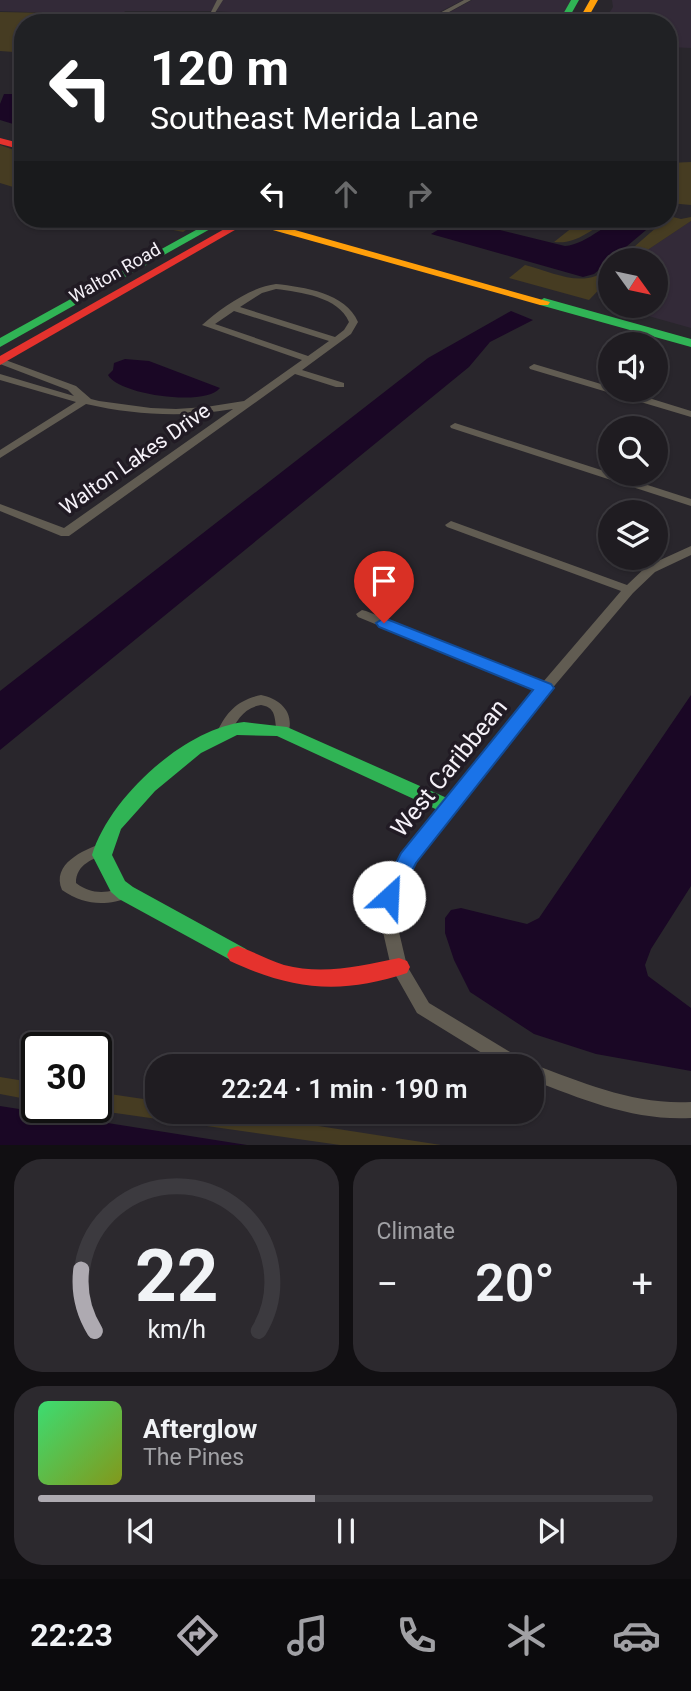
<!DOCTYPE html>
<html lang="en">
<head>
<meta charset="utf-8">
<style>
	:root { --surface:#1f1c21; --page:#2c292e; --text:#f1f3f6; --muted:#a1a1a5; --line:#3c3a3f; --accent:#aeaab1 }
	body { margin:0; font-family:Roboto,sans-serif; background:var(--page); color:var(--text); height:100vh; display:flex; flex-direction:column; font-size:26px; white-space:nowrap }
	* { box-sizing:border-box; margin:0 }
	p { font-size:23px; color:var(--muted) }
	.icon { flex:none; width:38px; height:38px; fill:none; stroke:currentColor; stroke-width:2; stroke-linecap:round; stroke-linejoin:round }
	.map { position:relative; height:1145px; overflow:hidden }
	.side { display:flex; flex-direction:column; gap:14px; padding:14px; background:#110f12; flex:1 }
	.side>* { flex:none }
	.top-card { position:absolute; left:14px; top:14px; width:663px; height:214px; border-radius:28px; box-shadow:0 2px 5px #0004,0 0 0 2px var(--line); background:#202124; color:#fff; overflow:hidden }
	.needle { width:46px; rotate:123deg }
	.buttons { position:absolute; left:598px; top:248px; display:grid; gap:14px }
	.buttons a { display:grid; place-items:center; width:70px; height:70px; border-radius:50%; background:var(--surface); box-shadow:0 2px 5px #0004,0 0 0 2px var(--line); font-size:35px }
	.speed { position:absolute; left:21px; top:1032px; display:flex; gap:14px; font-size:35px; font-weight:700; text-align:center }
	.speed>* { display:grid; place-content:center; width:91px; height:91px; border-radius:50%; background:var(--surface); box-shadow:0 2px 5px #0004,0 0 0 2px var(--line); line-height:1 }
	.speed .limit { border:4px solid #111; border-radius:10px; background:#fff; color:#111 }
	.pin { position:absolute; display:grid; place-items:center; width:60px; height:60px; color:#fff; margin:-72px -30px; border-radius:50% 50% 50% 0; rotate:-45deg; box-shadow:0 0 7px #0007 }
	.pin .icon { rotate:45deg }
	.me { position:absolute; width:77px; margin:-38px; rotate:25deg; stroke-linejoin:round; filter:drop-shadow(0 0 5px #0008) }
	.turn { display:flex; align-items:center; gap:24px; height:147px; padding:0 21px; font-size:32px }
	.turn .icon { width:91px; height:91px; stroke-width:2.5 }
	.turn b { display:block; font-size:49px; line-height:60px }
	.lanes { display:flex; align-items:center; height:66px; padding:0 21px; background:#0003; justify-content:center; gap:35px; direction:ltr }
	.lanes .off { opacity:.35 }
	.big { font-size:52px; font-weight:600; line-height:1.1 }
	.side .widget { flex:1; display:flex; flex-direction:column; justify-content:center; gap:10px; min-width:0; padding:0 24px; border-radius:28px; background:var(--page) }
	.side .dial { align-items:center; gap:0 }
	.dial svg { height:182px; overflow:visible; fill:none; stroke:var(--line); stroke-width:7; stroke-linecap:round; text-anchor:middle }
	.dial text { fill:var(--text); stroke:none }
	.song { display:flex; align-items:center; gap:21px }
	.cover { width:84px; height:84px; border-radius:10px; background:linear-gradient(135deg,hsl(140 70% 55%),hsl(70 70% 35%)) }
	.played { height:7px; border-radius:4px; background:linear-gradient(90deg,var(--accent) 45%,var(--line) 45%) }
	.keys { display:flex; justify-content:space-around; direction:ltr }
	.heat { display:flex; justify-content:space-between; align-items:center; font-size:38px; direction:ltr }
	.side .tiles { flex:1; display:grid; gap:14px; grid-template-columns:1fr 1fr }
	.widget:last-child { grid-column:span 2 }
	.trip { position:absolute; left:145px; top:1054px; width:399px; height:70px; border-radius:28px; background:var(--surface); box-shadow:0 2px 5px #0004,0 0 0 2px var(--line); font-weight:600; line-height:70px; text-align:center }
	.menu { display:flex; height:112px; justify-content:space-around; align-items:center; background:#0c0b0d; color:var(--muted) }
	.menu .icon { width:49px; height:49px }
	.menu .active { color:var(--accent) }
	.menu b { font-size:32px; color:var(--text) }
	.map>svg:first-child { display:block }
	.built { fill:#332a38 }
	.green { fill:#463c22 }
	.water { fill:#1a0725 }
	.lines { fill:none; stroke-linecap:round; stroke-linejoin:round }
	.street { fill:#615c52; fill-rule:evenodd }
	.fast { fill:#30b455; fill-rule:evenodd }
	.slow { fill:#ff9f0a; fill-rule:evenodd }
	.jam { fill:#e5322d; fill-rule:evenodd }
	.route { fill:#1a73e8; stroke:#114b97; stroke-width:2 }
	.labels { text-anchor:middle; stroke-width:7; stroke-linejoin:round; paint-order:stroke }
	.far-street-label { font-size:18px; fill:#f5f1f8; stroke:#211b24 }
	.street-label { font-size:21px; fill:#f5f1f8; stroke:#211b24 }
	.near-street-label { font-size:24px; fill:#f5f1f8; stroke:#211b24 }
</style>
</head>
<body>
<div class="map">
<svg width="691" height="1145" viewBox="0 0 691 1145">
	<rect width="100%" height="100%" fill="#29262c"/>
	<g class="built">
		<polygon points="0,0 463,0 422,21 211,11 125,11 117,23 46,23 54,13 0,11"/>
		<polygon points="472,0 570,0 570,3 557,23 430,23"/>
		<polygon points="612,0 691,0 691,48 669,47 668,23 603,23 613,7"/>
		<polygon points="691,221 691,328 613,306 656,306 656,261 631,261"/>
	</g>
	<g class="green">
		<polygon points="0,12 50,13 41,23 23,23 23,43 14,52 0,51"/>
		<polygon points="0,145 23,153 23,190 0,183"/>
		<polygon points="691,162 691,205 669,203 669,163"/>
		<polygon points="669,216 681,219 691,217 691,221 631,261 618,261 658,226 657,222 644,219 668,219"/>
		<polygon points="120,219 202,219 183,232"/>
		<path d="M583 219H610C592 229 576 245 554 242Z"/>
		<path d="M525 265C556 273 584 290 611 267V277L589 300 509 278Z"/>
		<polygon points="0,1077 37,1083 37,1101 0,1094"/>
		<polygon points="96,1092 157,1101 158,1111 221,1111 441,1145 340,1145 80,1108 96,1108"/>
	</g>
	<g class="water">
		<polygon points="4,94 23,94 23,127 0,120 0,104"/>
		<path d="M456 219 565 246C595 244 620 201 652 225L594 274 583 277 431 234Z"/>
		<polygon points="511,311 533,320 490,342 469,367 0,750 0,691 428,358"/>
		<path d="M125 359 149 361 220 388C206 407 119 395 108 375L113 370 114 363Z"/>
		<polygon points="691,695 691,886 651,949 645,965 648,976 691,1008 691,1071 596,1054 534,1034 470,992 454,960 445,933 445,918 451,910 461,908 527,924 539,918"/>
		<polygon points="0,1106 247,1145 0,1145"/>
	</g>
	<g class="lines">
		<g class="street">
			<polygon points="217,0 223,0 213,16 209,16"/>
			<polygon points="464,0 471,0 429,23 421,23"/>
			<path d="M276 284C304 287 346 293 358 322L351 334 302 370 344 383V387H336L295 374 69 536H61L0 511V504L64 528 233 409C183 418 135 415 86 404L0 458V450L76 402 0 380V374L74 396 68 390 0 364V358L76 386 91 399 99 401 151 408 176 409 206 407 244 401 302 360 202 325C221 308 251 287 276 284ZM276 289C300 292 339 297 349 322L344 330 335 337 240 307 262 293ZM234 311 329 341 308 356 215 324Z"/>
			<polygon points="534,364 611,387 611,390 623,390 691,411 691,417 530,369 529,367"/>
			<polygon points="455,423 691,499 691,506 451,428 450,426"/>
			<path d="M451 521 627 585 647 566 691 546V555L655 572 633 593 550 691 414 861 397 897 399 932 407 966 429 1003 525 1061 528 1066 532 1064C585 1083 633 1105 691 1102V1118C634 1121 584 1100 532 1080V1066H503L417 1013 391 967 383 932 381 897 403 854 536 690 358 617 356 614 362 610 366 611 543 682 621 591 447 527 445 525Z"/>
			<path d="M261 695C281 699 295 713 288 734H278C273 722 279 708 261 705 243 708 237 721 229 735H219L217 732C227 711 238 700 261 695Z"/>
			<path d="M103 843 108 845 111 849 108 853C93 859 76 864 76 883 88 892 100 894 115 890 122 888 125 886 132 889L134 893 132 897C105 906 86 906 62 890 51 864 83 850 103 843Z"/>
		</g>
		<g class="fast">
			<polygon points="571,0 579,0 566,23 558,23"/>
			<polygon points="216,219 228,219 0,347 0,338"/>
			<polygon points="544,298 691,339 691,347 540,305 538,302"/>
			<path d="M244 722 287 727 456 802 459 807 456 812 449 814 442 812 277 736 237 735 201 753 155 791 121 829 112 855 125 881 133 887 246 949 249 955 246 961 238 964 119 899 111 892 92 855C109 798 184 729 244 722Z"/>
		</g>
		<g class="slow">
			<polygon points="590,0 598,0 585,23 577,23"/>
			<polygon points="240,219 256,219 550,302 548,305 540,305 241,221"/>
		</g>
		<g class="jam">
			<polygon points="0,138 23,144 23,150 0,144"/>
			<polygon points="242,219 254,219 0,365 0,356"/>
			<path d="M238 946C254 952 268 960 284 965 323 975 361 966 399 958L407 961 410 967 407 973C341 995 292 990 230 961L227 955 230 949Z"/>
		</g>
	</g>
	<polygon class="route" points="384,618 551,684 554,688 416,863 396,903 389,905 382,903 379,897 401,853 533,690 379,627 376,623"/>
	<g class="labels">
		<g class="far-street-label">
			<text transform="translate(115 273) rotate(-30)" y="6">Walton Road</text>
		</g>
		<g class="street-label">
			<text transform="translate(135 459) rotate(-35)" y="7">Walton Lakes Drive</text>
		</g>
		<g class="near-street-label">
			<text transform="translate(449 768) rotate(-51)" y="8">West Caribbean</text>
		</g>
	</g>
</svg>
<div class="buttons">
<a><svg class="needle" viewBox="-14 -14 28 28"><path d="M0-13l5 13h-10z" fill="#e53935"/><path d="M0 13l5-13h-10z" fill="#a1a1a5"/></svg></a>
<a><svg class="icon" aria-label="sound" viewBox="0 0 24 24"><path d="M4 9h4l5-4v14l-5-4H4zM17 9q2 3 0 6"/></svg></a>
<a><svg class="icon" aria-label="search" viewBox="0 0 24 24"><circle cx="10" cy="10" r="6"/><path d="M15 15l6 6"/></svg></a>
<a><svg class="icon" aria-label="layers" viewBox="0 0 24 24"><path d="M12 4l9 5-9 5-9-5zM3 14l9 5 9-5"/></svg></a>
</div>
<div class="speed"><div class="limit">30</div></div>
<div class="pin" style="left:384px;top:623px;background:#d93025"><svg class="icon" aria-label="arrive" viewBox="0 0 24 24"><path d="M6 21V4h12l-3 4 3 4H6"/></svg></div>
<svg class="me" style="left:389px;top:897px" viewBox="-20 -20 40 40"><circle r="19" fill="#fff"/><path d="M0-13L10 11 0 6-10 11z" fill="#1a73e8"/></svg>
<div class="trip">22:24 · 1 min · 190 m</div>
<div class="top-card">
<div class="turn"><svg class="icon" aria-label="left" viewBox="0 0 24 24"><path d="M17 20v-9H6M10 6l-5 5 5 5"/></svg><div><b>120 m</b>Southeast Merida Lane</div></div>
<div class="lanes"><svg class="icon" aria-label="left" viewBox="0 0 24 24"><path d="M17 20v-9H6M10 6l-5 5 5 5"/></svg><svg class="icon off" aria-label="ahead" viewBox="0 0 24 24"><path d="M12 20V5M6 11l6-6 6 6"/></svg><svg class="icon off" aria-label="right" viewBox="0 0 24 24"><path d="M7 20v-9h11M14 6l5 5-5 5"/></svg></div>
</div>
</div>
<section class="side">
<div class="tiles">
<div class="widget dial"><svg viewBox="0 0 100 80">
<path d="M14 69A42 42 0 1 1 86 69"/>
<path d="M14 69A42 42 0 0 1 8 42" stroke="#aeaab1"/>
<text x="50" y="56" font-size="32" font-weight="700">22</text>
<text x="50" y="72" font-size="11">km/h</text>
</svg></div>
<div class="widget"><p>Climate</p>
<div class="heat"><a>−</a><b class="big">20°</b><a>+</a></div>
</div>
<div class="widget">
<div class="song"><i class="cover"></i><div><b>Afterglow</b><p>The Pines</p></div></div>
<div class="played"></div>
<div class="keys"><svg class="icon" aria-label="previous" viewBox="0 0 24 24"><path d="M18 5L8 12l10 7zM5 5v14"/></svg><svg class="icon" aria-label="pause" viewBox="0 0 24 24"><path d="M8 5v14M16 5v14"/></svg><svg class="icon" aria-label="next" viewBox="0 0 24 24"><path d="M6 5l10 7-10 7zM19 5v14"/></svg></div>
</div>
</div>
</section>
<nav class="menu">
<b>22:23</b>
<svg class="icon active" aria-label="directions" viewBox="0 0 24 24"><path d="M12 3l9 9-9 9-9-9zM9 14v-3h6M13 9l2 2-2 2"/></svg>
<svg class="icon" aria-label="music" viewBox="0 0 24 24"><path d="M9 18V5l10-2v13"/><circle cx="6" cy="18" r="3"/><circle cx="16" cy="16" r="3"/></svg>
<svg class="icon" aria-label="phone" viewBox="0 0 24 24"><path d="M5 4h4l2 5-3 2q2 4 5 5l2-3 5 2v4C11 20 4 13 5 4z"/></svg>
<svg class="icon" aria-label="climate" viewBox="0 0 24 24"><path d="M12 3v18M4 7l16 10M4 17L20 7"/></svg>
<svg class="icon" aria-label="car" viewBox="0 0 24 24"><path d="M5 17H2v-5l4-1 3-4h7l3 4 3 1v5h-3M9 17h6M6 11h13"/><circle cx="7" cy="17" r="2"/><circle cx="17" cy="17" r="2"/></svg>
</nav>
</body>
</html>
